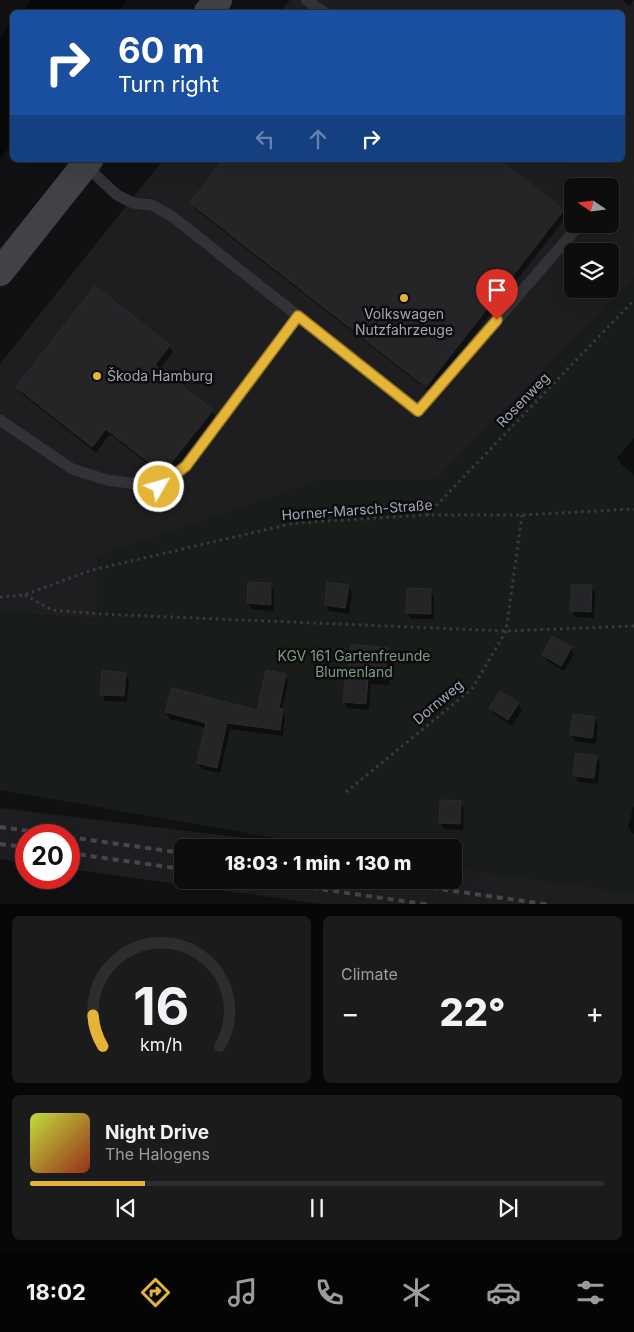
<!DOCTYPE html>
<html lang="en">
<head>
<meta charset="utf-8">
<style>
	:root { --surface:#0d0d0e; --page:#1b1b1c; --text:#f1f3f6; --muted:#9a9c9e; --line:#2d2d2e; --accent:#e5b537 }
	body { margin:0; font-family:Inter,sans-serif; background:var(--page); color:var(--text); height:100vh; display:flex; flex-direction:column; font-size:19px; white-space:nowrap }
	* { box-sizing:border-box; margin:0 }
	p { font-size:16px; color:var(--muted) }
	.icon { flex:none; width:28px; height:28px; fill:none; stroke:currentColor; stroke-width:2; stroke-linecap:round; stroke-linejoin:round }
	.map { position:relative; height:904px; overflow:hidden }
	.panel { display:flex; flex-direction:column; gap:12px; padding:12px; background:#070708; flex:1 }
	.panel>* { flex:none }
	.hud { position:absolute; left:10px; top:10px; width:615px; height:152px; border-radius:8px; box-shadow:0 5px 20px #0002,0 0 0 1px var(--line); background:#1a4fa0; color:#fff; overflow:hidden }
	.needle { width:32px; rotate:284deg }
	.tools { position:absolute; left:564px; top:178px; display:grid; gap:10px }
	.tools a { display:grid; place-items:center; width:55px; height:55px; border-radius:8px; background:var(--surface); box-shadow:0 5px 20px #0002,0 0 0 1px var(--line); font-size:25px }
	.speed { position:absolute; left:15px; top:824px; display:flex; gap:10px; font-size:25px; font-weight:700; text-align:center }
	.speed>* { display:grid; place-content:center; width:65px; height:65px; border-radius:50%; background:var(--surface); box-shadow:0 5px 20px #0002,0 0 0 1px var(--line); line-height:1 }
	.speed .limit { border:8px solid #d22; background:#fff; color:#111 }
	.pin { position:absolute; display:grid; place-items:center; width:42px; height:42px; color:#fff; margin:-51px -21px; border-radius:50% 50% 50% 0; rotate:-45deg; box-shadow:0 0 5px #0007 }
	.pin .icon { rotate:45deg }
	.me { position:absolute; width:55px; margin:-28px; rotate:52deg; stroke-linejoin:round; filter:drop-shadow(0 0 4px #0008) }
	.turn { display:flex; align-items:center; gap:18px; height:105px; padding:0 25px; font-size:22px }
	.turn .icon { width:65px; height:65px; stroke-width:2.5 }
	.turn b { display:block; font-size:35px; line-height:42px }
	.lanes { display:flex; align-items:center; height:48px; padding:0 25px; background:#0003; justify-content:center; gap:25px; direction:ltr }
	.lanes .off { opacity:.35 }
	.big { font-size:38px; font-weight:800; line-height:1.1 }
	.panel .tile { flex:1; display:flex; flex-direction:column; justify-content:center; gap:8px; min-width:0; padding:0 18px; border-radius:8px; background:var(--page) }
	.panel .dial { align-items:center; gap:0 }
	.dial svg { height:130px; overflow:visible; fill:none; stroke:var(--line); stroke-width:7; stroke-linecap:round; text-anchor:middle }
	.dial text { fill:var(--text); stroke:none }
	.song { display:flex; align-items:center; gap:15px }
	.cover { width:60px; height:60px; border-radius:8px; background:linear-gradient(135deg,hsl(70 70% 55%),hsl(10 70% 35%)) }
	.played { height:5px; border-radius:2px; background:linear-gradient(90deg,var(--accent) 20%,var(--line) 20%) }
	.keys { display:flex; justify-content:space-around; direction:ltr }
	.heat { display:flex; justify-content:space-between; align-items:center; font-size:28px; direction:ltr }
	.panel .tiles { flex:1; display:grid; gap:12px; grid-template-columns:1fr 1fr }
	.tile:last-child { grid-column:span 2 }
	.trip { position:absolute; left:174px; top:839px; width:288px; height:50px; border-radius:8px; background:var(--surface); box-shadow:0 5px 20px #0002,0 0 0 1px var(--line); font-weight:800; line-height:50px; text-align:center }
	.tab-bar { display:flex; height:80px; justify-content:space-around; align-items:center; background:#050506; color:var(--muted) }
	.tab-bar .icon { width:35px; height:35px }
	.tab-bar .on { color:var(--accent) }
	.tab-bar b { font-size:22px; color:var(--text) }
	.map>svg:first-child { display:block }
	.built { fill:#1e1d20; fill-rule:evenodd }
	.green { fill:#181d19 }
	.shadow { fill:#0007 }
	.building { fill:#252427; stroke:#2c2b2f }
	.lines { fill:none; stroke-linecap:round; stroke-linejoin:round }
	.path { stroke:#393a3e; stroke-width:3; stroke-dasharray:2.5 4; stroke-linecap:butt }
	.service { stroke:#333337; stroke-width:11 }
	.secondary { stroke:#414247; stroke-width:28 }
	.rail { stroke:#46474c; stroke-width:4; stroke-dasharray:6 5; stroke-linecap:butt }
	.route-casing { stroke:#957624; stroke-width:12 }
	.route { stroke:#e5b537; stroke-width:9 }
	.poi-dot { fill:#e5b537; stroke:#0c0c0e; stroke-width:2 }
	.labels { text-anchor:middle; stroke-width:5; stroke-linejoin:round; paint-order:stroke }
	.poi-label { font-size:14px; fill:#a4a7b3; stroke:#0c0c0e }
	.street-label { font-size:14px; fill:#a4a7b3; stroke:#0c0c0e }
	.park-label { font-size:14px; fill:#7c9d7f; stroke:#0c0c0e }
</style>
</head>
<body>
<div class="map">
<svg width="634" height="905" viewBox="0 0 634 905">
	<rect width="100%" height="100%" fill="#111113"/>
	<g class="built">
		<path d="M290 0H634V279L437 479H324L98 619 0 612V364L163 160H622V12H280ZM572 186H610V224H572ZM572 251H610V289H572Z"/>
		<polygon points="0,808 317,847 182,848 182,880 452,880 453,867 634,893 634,904 320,904 69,869 69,835 26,835 26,863 0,859"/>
	</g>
	<polygon class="green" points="634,279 634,893 453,867 452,848 328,847 0,790 0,612 97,619 97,556 324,479 437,479"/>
	<g class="shadow">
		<polygon points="31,0 127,0 117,12 21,12"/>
		<polygon points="622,0 634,0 629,6"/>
		<polygon points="12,23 12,143 0,159 0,37"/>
		<polygon points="225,160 498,160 563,210 566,217 430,392 195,209 192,203"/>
		<polygon points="169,346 173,352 159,370 212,411 215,417 167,479 110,434 96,453 21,393 17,387"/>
		<polygon points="634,438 634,475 621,464 617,458"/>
		<polygon points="249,584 271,585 274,591 274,611 252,609 248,603"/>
		<polygon points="348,586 352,593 349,614 329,611 326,605"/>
		<polygon points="591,587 595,593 594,618 575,617 572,611"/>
		<polygon points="430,590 434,597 434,619 411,619 407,612"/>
		<polygon points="571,648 574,654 564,671 547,661 543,655"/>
		<polygon points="388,649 391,655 389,685 371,684 369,710 348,708 344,701"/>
		<polygon points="125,674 129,680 127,702 105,701 102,694"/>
		<polygon points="285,675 288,682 282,710 285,716 283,736 230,729 220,773 202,769 198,763 206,728 170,719 166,712 258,711"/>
		<polygon points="518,704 522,710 512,726 494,714 490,708"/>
		<polygon points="595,718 598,724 596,744 575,741 571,735"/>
		<polygon points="597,757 600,763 598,784 578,782 575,775"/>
		<polygon points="460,802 464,809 463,830 444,829 440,823"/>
		<polygon points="633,807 634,808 634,834 632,833 628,827"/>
	</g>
	<g class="building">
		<polygon points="223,160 500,160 564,210 426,387 190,203"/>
		<polygon points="95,286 170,345 155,365 213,410 163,473 106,429 92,447 16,387"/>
		<polygon points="248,582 271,583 271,605 247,603"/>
		<polygon points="327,582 349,585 345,608 325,605"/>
		<polygon points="572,585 592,585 591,612 570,611"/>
		<polygon points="407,588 431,589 431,614 406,613"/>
		<polygon points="552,636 572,647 561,666 542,655"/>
		<polygon points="351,644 388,648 386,679 368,678 366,704 343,702 345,681 347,681"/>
		<polygon points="102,670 126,673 124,696 100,695"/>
		<polygon points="266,670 286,674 279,708 283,709 280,730 227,723 217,768 197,763 206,723 165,712 172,688 257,710"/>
		<polygon points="500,691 519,703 508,720 489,708"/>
		<polygon points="573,714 595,717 592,738 570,735"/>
		<polygon points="576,753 597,756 594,778 573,776"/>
		<polygon points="440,800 461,801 460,824 439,823"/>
	</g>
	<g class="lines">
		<g class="path">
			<polyline points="427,515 634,300"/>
			<polyline points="25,595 52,610 100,614 506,631 634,626"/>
			<polyline points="0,597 24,595 92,570 295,523 427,515 522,515 634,509"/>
			<polyline points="346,792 472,689 506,631 522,515"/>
		</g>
		<g class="service">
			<polyline points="306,0 324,12"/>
			<polyline points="85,165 117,195 133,203 152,205 173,217 418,411 575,230"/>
			<polyline points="0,420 72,469 107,480 159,487 185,466 298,316"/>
		</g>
		<g class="secondary">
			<polyline points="208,12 218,0"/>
			<polyline points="0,272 89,160"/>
		</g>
		<g class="rail">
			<polyline points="0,827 58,835"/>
			<polyline points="69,837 182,853"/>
			<polyline points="0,844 26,847"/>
			<polyline points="69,853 182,869"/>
			<polyline points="257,880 431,905"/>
			<polyline points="377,880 551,905"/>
		</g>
	</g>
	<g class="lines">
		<defs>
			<polyline id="route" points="159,487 186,466 298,316 418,411 497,320"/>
		</defs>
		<use href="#route" class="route-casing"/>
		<use href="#route" class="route"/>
	</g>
	<g class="poi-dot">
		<circle cx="404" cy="298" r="5"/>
		<circle cx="97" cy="376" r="5"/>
	</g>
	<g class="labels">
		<g class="poi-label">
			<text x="404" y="319">Volkswagen<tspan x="404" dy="16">Nutzfahrzeuge</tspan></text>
			<text x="107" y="381" text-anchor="start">Škoda Hamburg</text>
		</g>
		<g class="street-label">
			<text transform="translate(523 400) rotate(-46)" y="5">Rosenweg</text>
			<text transform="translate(357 510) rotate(-4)" y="5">Horner-Marsch-Straße</text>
			<text transform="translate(438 702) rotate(-40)" y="5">Dornweg</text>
		</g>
		<g class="park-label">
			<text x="354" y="661">KGV 161 Gartenfreunde<tspan x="354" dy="16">Blumenland</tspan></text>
		</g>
	</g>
</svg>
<div class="tools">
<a><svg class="needle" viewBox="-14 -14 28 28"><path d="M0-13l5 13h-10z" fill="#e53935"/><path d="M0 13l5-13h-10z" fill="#9a9c9e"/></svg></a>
<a><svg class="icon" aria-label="layers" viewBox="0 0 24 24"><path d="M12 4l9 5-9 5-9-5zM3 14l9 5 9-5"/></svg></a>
</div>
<div class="speed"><div class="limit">20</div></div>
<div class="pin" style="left:497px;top:320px;background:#d93025"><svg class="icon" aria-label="arrive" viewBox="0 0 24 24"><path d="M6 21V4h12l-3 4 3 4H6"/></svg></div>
<svg class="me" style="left:159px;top:487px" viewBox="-20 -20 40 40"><circle r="17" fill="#e5b537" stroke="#fff" stroke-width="3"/><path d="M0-11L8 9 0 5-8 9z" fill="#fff"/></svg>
<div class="trip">18:03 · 1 min · 130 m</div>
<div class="hud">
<div class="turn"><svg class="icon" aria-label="right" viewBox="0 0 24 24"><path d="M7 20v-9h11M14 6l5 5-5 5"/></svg><div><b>60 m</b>Turn right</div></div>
<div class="lanes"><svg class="icon off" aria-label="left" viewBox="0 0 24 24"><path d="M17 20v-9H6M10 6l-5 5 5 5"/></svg><svg class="icon off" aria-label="ahead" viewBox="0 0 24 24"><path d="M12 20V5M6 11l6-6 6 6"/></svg><svg class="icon" aria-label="right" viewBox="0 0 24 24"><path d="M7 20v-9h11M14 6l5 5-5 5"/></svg></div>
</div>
</div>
<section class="panel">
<div class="tiles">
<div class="tile dial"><svg viewBox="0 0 100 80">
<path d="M14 69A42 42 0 1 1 86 69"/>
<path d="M14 69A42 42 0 0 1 8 50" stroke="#e5b537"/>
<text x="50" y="56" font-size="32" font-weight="700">16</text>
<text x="50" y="72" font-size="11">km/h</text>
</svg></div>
<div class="tile"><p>Climate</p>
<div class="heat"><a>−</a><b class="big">22°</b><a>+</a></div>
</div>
<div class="tile">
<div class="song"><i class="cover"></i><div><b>Night Drive</b><p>The Halogens</p></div></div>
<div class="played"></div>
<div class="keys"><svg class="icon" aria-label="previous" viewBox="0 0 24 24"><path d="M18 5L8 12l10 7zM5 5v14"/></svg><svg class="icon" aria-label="pause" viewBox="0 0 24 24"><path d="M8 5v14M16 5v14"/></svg><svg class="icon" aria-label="next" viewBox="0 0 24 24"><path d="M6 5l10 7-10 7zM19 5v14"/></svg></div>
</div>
</div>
</section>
<nav class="tab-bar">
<b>18:02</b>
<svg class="icon on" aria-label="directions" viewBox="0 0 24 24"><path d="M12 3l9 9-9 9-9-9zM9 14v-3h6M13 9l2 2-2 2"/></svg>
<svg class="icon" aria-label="music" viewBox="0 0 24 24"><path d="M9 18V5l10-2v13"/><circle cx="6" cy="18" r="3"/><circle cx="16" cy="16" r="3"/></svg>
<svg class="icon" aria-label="phone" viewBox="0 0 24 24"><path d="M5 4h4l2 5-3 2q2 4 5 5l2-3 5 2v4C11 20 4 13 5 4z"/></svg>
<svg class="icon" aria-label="climate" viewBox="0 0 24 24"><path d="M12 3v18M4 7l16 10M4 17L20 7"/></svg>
<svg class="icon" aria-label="car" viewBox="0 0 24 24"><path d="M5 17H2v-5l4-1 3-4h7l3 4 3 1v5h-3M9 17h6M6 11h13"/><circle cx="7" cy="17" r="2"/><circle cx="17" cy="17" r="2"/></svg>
<svg class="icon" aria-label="filters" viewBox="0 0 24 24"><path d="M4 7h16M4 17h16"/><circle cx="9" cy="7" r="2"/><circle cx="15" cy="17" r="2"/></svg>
</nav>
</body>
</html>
